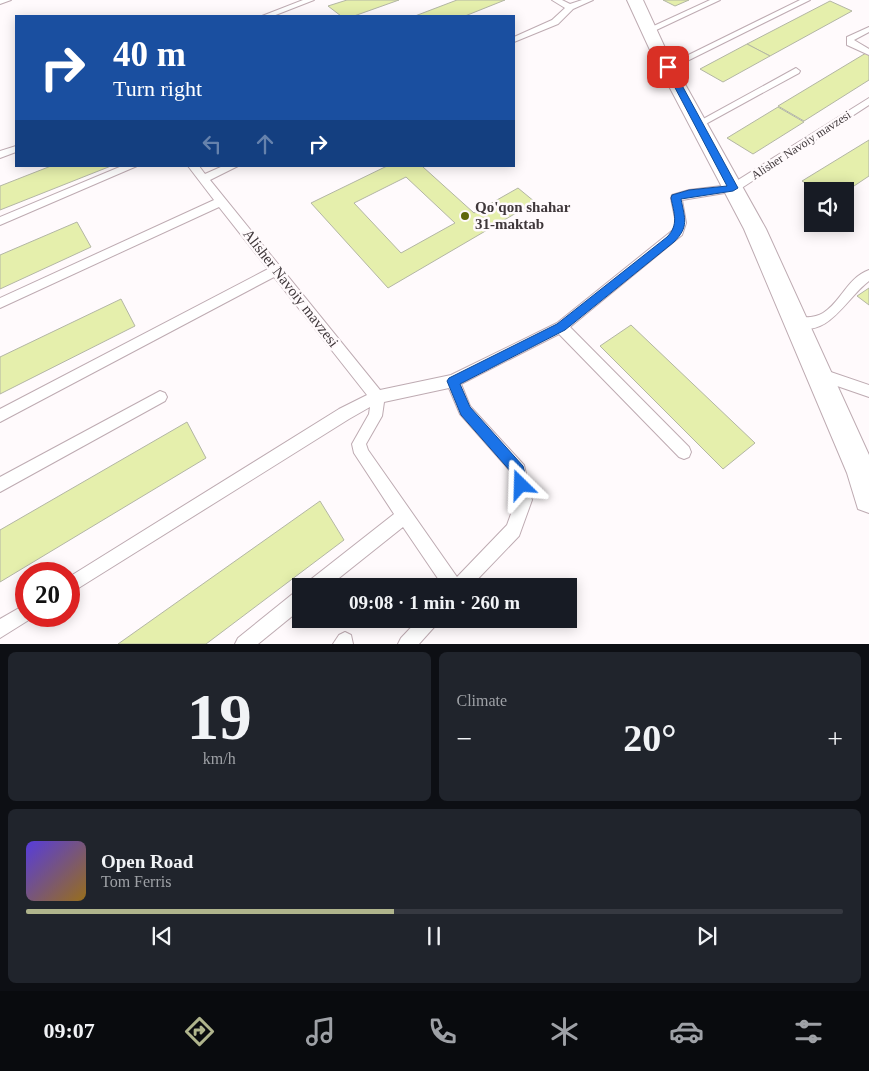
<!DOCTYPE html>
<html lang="en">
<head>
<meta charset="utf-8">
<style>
	:root { --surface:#171b24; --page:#20242c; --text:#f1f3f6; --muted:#9ea1a6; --line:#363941; --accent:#afb48c }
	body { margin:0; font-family:Georgia,serif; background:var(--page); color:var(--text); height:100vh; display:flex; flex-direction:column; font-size:19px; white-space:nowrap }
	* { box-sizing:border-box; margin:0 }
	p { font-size:16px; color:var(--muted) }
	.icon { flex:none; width:28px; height:28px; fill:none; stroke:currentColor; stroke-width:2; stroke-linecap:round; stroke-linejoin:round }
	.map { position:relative; height:644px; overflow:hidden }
	.sheet { display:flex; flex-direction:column; gap:8px; padding:8px; background:#0d0f14; flex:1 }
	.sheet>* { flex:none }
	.top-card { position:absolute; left:15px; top:15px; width:500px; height:152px; border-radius:0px; box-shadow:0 2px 12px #0003; background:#1a4fa0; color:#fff; overflow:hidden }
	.controls { position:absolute; left:804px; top:182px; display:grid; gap:10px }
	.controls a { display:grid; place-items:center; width:50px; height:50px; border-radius:0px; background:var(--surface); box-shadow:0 2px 12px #0003; font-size:25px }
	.speed { position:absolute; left:15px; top:562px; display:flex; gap:10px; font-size:25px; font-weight:700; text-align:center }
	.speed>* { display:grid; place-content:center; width:65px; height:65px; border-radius:50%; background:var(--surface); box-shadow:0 2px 12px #0003; line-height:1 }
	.speed .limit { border:8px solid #d22; background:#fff; color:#111 }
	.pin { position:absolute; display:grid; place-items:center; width:42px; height:42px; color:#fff; margin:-21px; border-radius:10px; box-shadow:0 2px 8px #0006 }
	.me { position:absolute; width:55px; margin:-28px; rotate:338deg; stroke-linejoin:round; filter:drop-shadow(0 0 4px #0008) }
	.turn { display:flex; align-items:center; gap:18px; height:105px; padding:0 15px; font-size:22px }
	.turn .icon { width:65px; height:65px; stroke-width:2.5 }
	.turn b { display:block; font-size:35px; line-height:42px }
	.lanes { display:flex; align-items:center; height:48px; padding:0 15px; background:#0003; justify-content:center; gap:25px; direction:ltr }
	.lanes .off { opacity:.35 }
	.big { font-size:38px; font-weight:800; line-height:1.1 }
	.sheet .widget { flex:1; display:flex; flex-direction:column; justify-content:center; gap:8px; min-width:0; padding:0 18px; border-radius:8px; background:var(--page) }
	.sheet .dial { align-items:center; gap:0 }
	.dial b { font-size:65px; line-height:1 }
	.song { display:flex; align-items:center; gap:15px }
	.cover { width:60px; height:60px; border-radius:8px; background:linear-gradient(135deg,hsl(250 70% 55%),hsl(40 70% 35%)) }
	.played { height:5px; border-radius:2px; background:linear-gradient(90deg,var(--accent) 45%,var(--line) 45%) }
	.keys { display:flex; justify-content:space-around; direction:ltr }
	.heat { display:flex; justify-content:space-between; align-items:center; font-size:28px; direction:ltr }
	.sheet .tiles { flex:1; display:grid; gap:8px; grid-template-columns:1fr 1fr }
	.widget:last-child { grid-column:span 2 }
	.trip { position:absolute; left:292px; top:578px; width:285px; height:50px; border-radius:0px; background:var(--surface); box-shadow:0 2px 12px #0003; font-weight:800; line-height:50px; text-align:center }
	.dock { display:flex; height:80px; justify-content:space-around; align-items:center; background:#090b0e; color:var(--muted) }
	.dock .icon { width:35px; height:35px }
	.dock .active { color:var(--accent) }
	.dock b { font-size:22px; color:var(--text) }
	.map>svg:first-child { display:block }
	.building { fill:#e5efac; stroke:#b3b6a4; fill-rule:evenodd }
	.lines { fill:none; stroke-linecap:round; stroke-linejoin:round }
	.lane-casing { stroke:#beabb2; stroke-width:2 }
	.street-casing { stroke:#beabb2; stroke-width:2 }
	.lane { fill:#fff; fill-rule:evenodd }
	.street { fill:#fff; fill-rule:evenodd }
	.route { fill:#1a73e8; stroke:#114b97 }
	.poi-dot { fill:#5f680a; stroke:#fffafc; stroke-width:2 }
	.labels { text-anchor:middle; stroke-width:5; stroke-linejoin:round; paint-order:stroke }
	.far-street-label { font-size:12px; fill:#3f373a; stroke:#fffafc }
	.poi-label { font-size:15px; font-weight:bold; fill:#3f373a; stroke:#fffafc; text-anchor:start }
	.street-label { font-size:15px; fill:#3f373a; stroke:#fffafc }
</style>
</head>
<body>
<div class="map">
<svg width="869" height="644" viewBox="0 0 869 644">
	<rect width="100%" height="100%" fill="#fffafc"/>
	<g class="building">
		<polygon points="347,0 399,0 354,16 341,16 328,6"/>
		<polygon points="457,0 505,0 465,16 415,16"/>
		<polygon points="663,0 689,0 675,6"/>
		<polygon points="830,1 852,11 770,56 747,44"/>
		<polygon points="747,44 770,56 723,82 700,69"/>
		<polygon points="866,53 869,55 869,80 804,121 778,106"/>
		<polygon points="778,107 804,122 753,154 727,138"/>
		<polygon points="869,140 869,176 845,192 819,191 802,181"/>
		<polygon points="51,166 111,166 0,210 0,186"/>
		<path d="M387 166H424L423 167 474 213 518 188 535 202 388 288 311 203ZM406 177 455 223 401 253 354 203Z"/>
		<polygon points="77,222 91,247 0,289 0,255"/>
		<polygon points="869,288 869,305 857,296"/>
		<polygon points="121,299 135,326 0,394 0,357"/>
		<polygon points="631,325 755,443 723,469 600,346"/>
		<polygon points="187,422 206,458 0,582 0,530"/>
		<polygon points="320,501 344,540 206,644 118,644"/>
	</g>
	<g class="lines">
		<defs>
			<g id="lane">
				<polygon points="0,0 11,0 0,4"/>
				<polygon points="303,0 314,0 273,16 262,16"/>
				<polygon points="552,0 562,0 570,4 582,0 593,0 573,9 558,24 514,42 514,37 552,20 565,8"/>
				<polygon points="710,0 720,0 652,32 645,30"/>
				<polygon points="800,0 810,0 671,69 664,67"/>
				<polygon points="869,27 869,32 854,40 869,49 869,55 847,45 847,37"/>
				<polygon points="796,68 800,71 799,73 702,126 699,127 694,124"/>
				<path d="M869 98V105L737 191 682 200 686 223 682 235 570 327 689 447 691 452 689 457 684 459 679 457 559 334 461 384 470 406 524 465 532 500 519 536 471 586H443L403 527 329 586H308L310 580 394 514 354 453 352 444 369 414 370 407 349 419 69 594V577L339 409 367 395 274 277 0 422V409L268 269 219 207 0 308V298L214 200 188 166H199L205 174 223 166H238L210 180 380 390 451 375 557 323 673 230 676 223 671 198 672 195 689 190 730 185ZM449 388 460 414 512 473 516 500 507 525 457 577 368 450 366 444 382 416 384 402Z"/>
				<polygon points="16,146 16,152 0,158 0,151"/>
				<polygon points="122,166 137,166 0,225 0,217"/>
				<path d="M869 270V281C845 299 829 339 793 327L791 323 793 319C803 316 814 319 823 313 841 302 847 278 869 270Z"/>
				<polygon points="819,368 869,385 869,397 814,378 812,374 814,370"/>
				<polygon points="160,391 165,393 167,397 165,401 0,492 0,477"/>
				<polygon points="301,590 301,609 258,644 235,644 238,638 295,592"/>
				<polygon points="26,604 26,616 33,616 32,618 0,638 0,619"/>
				<polygon points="419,619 439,619 436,625 419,644 398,644 401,638"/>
				<polygon points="345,632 351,635 353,644 333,644 339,635"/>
			</g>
			<polygon id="street" points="627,0 643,0 666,50 766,229 869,455 869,513 858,509 847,473 744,229 650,50"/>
		</defs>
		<use href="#lane" class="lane-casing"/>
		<use href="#street" class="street-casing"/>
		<use href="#lane" class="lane"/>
		<use href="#street" class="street"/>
	</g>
	<path class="route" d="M665 65 672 67 738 188 733 191 681 199C685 219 689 227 674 242L565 330 460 384 470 407 523 466 528 485 526 490 521 492 516 490 512 473 461 415 447 381 449 378 557 324 667 237C679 225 674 213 671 198L672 195 689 190 727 186 664 67Z"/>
	<circle class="poi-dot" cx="465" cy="216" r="5"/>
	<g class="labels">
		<g class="far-street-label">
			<text transform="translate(801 145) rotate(-33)" y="4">Alisher Navoiy mavzesi</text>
		</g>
		<g class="poi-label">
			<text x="475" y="212">Qo'qon shahar<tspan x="475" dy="17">31-maktab</tspan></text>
		</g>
		<g class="street-label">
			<text transform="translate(291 288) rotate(52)" y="5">Alisher Navoiy mavzesi</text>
		</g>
	</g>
</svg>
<div class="controls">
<a><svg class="icon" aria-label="sound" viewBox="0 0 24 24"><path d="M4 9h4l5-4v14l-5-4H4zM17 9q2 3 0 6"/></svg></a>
</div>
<div class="speed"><div class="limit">20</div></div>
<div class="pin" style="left:668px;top:67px;background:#d93025"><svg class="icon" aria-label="arrive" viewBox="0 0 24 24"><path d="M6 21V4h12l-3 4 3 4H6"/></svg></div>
<svg class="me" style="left:521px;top:485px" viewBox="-20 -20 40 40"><path d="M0-17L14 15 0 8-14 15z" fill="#1a73e8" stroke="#fff" stroke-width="4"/></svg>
<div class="trip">09:08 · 1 min · 260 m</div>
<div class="top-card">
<div class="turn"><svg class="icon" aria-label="right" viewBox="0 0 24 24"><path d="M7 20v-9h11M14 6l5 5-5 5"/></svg><div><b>40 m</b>Turn right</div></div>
<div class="lanes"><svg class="icon off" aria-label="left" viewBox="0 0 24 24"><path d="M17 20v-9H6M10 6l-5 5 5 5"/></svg><svg class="icon off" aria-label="ahead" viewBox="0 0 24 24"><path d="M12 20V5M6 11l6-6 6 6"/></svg><svg class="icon" aria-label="right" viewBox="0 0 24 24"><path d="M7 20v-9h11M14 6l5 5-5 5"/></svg></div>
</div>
</div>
<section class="sheet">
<div class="tiles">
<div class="widget dial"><b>19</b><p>km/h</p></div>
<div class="widget"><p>Climate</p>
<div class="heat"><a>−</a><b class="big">20°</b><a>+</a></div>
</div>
<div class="widget">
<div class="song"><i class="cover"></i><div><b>Open Road</b><p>Tom Ferris</p></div></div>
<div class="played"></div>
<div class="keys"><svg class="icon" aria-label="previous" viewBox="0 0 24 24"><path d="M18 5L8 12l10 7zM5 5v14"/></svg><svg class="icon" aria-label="pause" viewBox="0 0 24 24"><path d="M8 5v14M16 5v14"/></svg><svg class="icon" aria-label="next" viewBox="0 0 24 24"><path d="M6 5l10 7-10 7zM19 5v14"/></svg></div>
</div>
</div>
</section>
<nav class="dock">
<b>09:07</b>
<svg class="icon active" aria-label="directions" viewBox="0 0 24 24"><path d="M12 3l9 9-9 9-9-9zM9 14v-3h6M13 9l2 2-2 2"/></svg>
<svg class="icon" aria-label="music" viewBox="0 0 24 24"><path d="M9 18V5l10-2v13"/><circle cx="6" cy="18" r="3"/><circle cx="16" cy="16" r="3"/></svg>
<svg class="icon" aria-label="phone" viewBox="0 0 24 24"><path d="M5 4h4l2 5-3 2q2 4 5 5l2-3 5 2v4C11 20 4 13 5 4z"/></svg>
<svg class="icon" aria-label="climate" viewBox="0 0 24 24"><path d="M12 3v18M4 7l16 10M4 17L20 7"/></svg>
<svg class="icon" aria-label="car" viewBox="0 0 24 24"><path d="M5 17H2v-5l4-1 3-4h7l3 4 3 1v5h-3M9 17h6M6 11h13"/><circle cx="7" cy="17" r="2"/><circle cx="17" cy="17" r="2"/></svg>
<svg class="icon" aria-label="filters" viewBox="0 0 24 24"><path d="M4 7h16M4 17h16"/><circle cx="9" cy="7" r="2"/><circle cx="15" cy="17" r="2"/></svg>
</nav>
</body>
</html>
